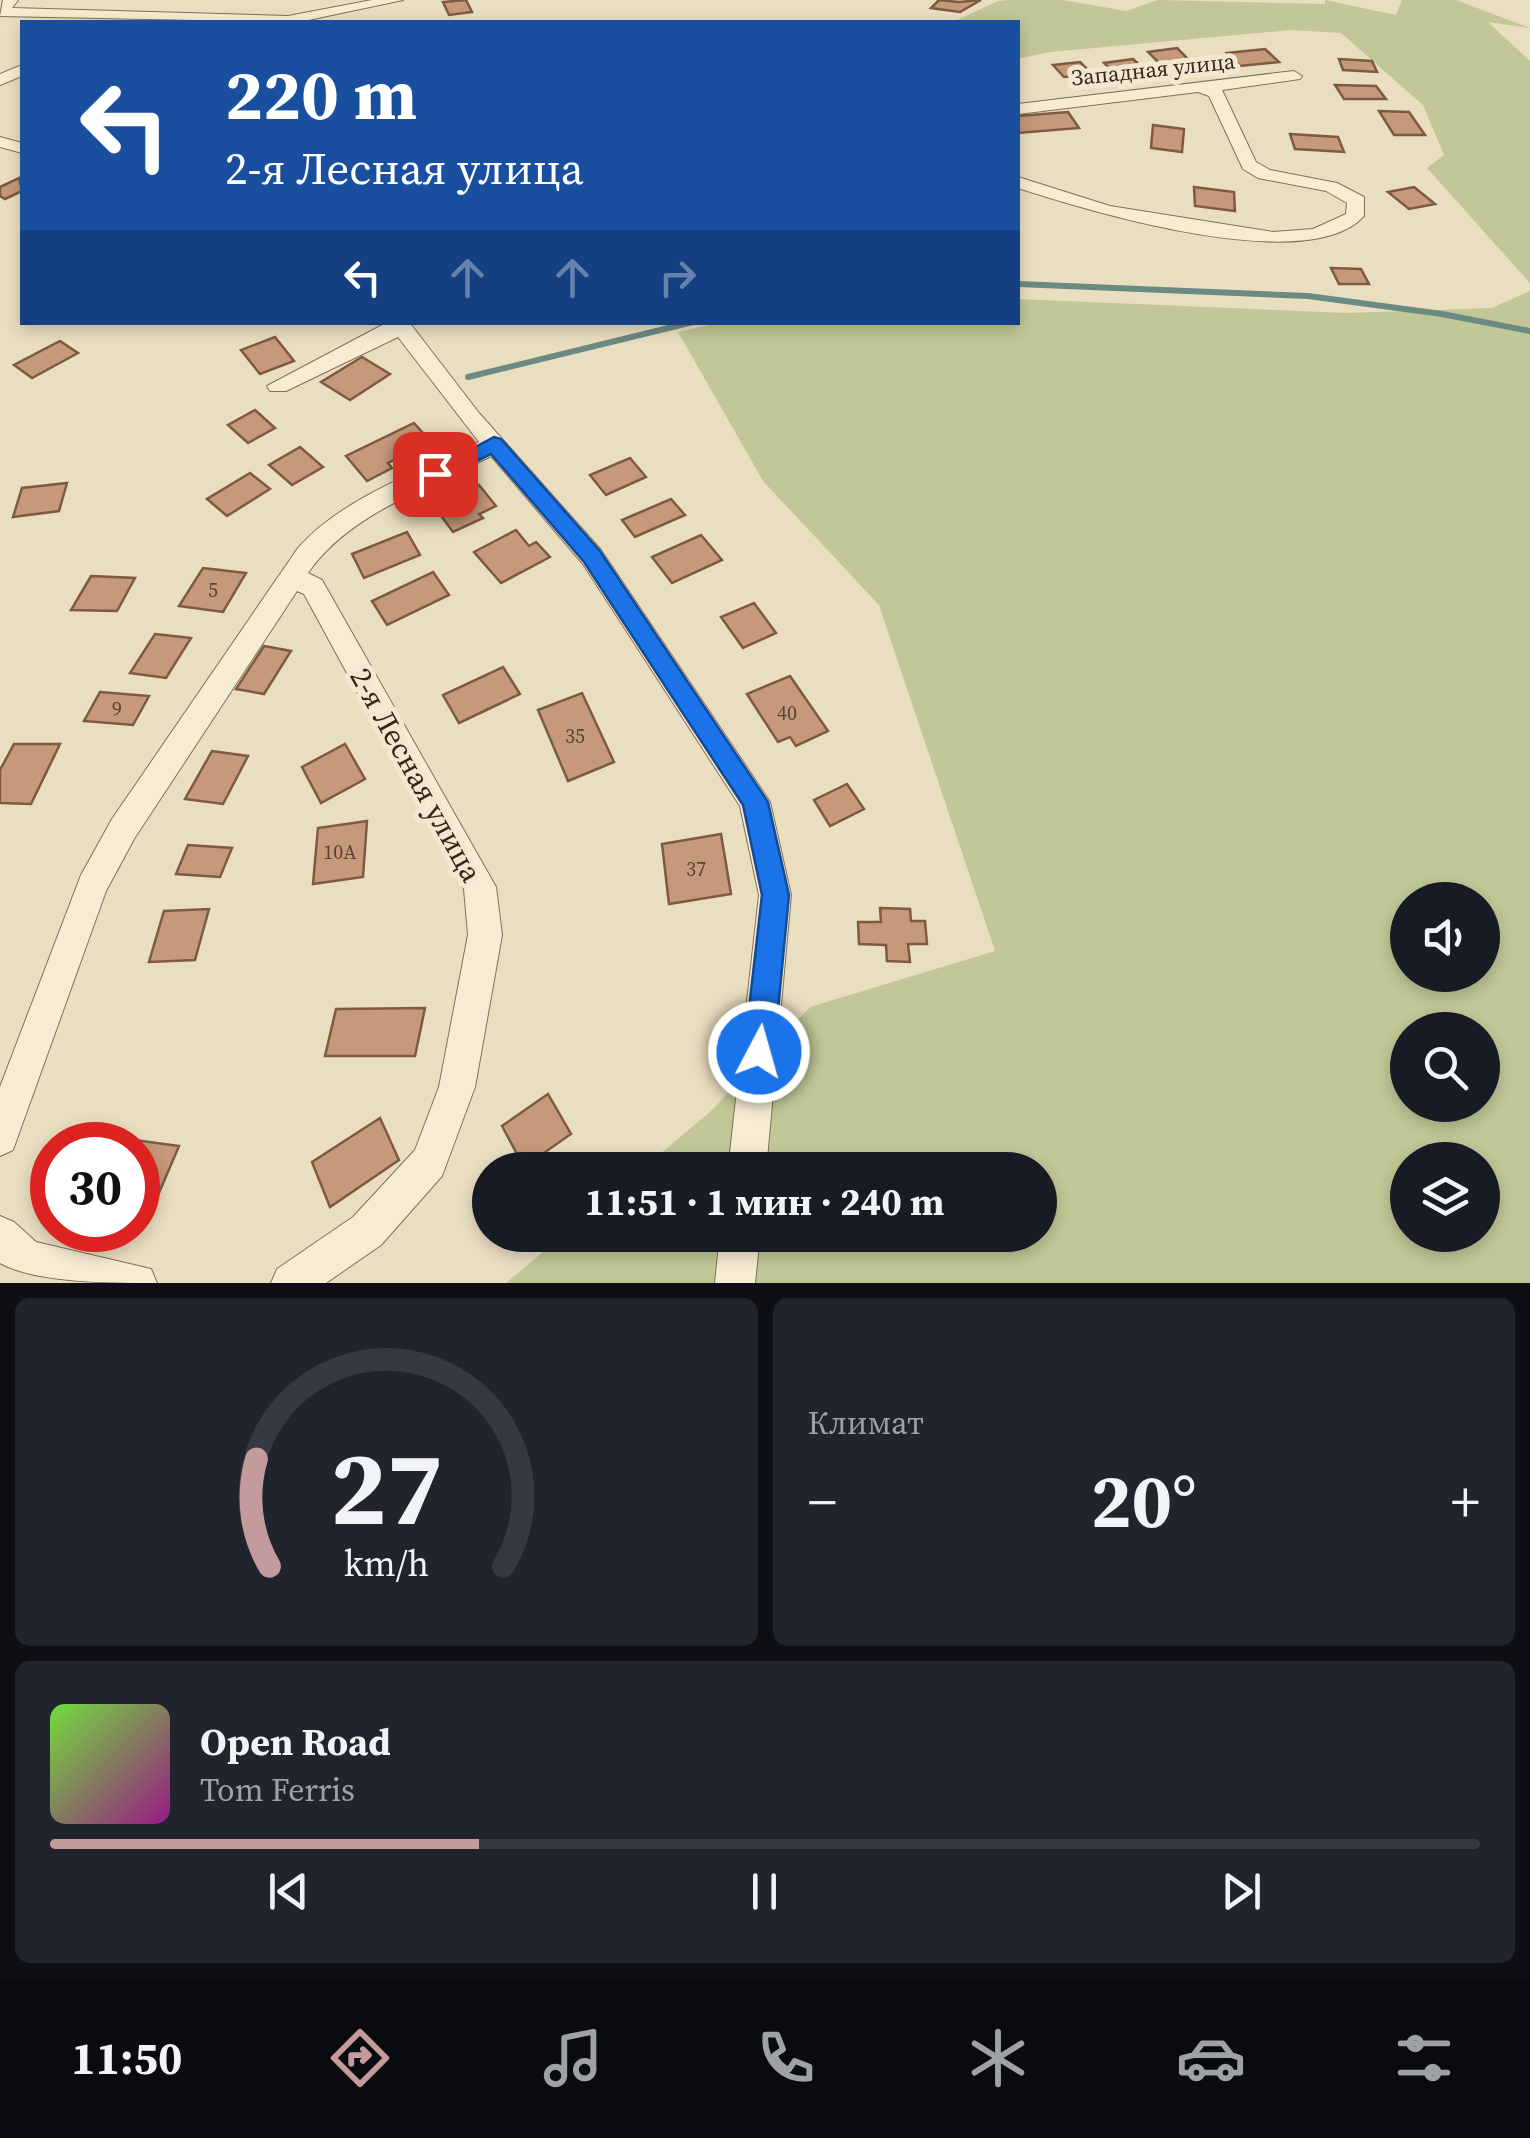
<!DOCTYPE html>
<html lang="ru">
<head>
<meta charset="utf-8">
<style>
	:root { --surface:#171b24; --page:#20242c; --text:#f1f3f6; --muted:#9ea1a6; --line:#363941; --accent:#c49b9c }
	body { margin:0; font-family:"Source Serif 4",serif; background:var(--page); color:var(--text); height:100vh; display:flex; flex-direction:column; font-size:38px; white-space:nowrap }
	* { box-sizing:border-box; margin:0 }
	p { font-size:32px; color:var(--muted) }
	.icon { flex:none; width:55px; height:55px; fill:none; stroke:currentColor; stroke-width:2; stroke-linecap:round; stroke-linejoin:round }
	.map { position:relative; height:1283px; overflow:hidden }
	.panel { display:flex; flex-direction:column; gap:15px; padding:15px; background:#0d0f14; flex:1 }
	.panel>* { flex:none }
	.banner { position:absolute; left:20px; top:20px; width:1000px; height:305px; border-radius:0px; box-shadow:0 5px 15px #0003; background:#1a4fa0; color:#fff; overflow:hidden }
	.buttons { position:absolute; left:1390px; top:882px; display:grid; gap:20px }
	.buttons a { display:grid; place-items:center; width:110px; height:110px; border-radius:50%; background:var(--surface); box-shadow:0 5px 15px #0003; font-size:50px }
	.speed { position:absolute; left:30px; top:1122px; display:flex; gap:20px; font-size:50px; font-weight:700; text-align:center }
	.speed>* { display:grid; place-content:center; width:130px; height:130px; border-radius:50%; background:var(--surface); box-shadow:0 5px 15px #0003; line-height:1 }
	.speed .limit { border:15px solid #d22; background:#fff; color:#111 }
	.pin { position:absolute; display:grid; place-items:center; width:85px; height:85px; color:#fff; margin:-42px; border-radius:20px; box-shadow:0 5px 15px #0006 }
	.me { position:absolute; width:110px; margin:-55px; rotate:6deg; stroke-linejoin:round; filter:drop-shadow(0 0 8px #0008) }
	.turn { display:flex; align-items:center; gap:35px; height:210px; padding:0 40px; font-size:45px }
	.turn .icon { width:130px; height:130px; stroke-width:2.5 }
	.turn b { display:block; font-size:70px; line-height:85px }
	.lanes { display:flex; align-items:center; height:95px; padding:0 40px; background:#0003; justify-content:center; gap:50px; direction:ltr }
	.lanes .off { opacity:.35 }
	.big { font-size:75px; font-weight:700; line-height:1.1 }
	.panel .card { flex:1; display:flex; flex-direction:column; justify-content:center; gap:15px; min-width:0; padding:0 35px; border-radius:15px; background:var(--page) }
	.panel .dial { align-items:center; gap:0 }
	.dial svg { height:260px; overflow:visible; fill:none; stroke:var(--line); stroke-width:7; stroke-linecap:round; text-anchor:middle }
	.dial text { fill:var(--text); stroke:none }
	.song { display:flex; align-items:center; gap:30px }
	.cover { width:120px; height:120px; border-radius:15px; background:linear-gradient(135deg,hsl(100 70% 55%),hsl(310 70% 35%)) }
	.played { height:10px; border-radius:5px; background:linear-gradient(90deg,var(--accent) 30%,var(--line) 30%) }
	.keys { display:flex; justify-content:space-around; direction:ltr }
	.heat { display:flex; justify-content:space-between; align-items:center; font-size:55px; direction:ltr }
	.panel .tiles { flex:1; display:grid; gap:15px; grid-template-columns:1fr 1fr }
	.card:last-child { grid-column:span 2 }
	.trip { position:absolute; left:472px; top:1152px; width:585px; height:100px; border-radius:50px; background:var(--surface); box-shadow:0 5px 15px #0003; font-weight:700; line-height:100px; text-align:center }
	.tab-bar { display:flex; height:160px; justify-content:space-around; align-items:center; background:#090b0e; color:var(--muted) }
	.tab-bar .icon { width:70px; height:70px }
	.tab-bar .current { color:var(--accent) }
	.tab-bar b { font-size:45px; color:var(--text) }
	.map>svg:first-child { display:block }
	.green { fill:#c1c796; fill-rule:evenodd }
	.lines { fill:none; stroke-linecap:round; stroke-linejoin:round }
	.stream { stroke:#6b8a82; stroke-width:6 }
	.building { fill:#c6997a; stroke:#7f5a42; stroke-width:2.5 }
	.minor-casing { stroke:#826f5a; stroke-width:2 }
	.minor { fill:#f6ecd3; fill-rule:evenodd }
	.route { fill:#1a73e8; stroke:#114b97; stroke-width:2.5 }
	.labels { text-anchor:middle; stroke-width:10; stroke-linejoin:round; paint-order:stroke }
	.number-label { font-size:20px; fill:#584434 }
	.far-street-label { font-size:22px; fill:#33281d; stroke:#f2e8d0 }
	.near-street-label { font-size:30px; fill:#33281d; stroke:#f2e8d0 }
</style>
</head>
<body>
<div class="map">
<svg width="1530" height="1283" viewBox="0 0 1530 1283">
	<rect width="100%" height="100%" fill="#eadec1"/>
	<g class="green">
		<polygon points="1010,0 1063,0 1126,11 1158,0 1325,4 1325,0 1396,15 1402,0 1456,0 1530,28 1488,22 1530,61 1530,283 1427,168 1444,155 1423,105 1341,33 1292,30 1050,52 1018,59 1018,22 953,22 998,1"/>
		<path d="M1530 291V1283H506L563 1235H1040V1170H641L711 1111 810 1007 995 951 879 605 763 481 678 332 722 322H1018V299L1346 313 1492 308ZM1408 900H1482V975H1408ZM1408 1030H1482V1105H1408ZM1408 1160H1482V1235H1408Z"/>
	</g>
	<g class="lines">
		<g class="stream">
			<polyline points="1018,284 1308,296 1442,314 1530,331"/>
			<polyline points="468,377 693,322"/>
		</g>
	</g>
	<g class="building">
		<polygon points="466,0 472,12 449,15 443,2"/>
		<polygon points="939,0 959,2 981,0 960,12 931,8"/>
		<polygon points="1177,48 1191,62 1161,65 1148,52"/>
		<polygon points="1265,49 1279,62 1240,66 1227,53"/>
		<polygon points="1133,59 1146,71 1116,75 1104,63"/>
		<polygon points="1339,59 1372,61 1377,72 1343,70"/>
		<polygon points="1080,62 1092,74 1064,77 1053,65"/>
		<polygon points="1335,85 1376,86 1386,99 1344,99"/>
		<polygon points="1379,111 1409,112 1425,135 1394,135"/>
		<polygon points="1068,112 1079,128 1018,133 1018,116"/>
		<polygon points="1153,125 1184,129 1182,152 1151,148"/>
		<polygon points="1290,134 1338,137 1344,152 1295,149"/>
		<polygon points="19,178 22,191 5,199 0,196 0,187"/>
		<polygon points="1194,187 1234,192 1235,211 1195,206"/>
		<polygon points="1414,187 1435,204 1409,209 1388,192"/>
		<polygon points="1331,268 1361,269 1369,284 1339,284"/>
		<polygon points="275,337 294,361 260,374 241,350"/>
		<polygon points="60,341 78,353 32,378 14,365"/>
		<polygon points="362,357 390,374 350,400 321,382"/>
		<polygon points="255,410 275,428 248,443 228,425"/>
		<polygon points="414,423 431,442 388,463 392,468 367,481 346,456"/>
		<polygon points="300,447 323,467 292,485 269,465"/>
		<polygon points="630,458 646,477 606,495 590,475"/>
		<polygon points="250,473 270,489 227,516 207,499"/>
		<polygon points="67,483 59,511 13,517 22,488"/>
		<polygon points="479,485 496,506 479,514 483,518 453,532 433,505"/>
		<polygon points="671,499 685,515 635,537 622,520"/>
		<polygon points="516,530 529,546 536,542 550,557 501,583 474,552"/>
		<polygon points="407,532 420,555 364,578 352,554"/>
		<polygon points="701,535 722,560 672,583 652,557"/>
		<polygon points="203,568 246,573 223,612 179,606"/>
		<polygon points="433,572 449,595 387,625 372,601"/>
		<polygon points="91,576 135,578 117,611 71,610"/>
		<polygon points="754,603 776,633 743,648 721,617"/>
		<polygon points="155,634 191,638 166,678 130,673"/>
		<polygon points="264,646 291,651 264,694 236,689"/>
		<polygon points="503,667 520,694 459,723 443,695"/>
		<polygon points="790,676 828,731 796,746 790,737 778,742 747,694"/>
		<polygon points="100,692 149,696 133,725 84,721"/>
		<polygon points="582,693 614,762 568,781 538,710"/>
		<polygon points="14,744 60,744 31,804 0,803 0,770"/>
		<polygon points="345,744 365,779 321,803 302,767"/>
		<polygon points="212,751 248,756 223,804 185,799"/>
		<polygon points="847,784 864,809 830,826 814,800"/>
		<polygon points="367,821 363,877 313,884 318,828"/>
		<polygon points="721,834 731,894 669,904 662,844"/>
		<polygon points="188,845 232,848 220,877 176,874"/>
		<polygon points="880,908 910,909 911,921 925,921 927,944 908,944 910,962 887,961 886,945 859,944 858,922 881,922"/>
		<polygon points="209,909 195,960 149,962 164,911"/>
		<polygon points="425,1008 415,1056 325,1056 336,1009"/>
		<polygon points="548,1094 571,1134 524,1167 502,1126"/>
		<polygon points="380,1118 399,1160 330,1207 312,1162"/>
		<polygon points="120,1138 179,1146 155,1202 138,1199 138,1145 116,1145"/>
	</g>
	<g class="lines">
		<defs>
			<g id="minor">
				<polygon points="3,0 18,0 12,8 288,16 372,0 403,0 299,22 0,16"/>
				<polygon points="22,65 22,76 0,85 0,74"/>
				<path d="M1294 71 1302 76 1300 79 1222 90 1256 162 1270 170 1337 183 1364 197V216C1308 278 1089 211 1018 188V177L1110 206 1273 232 1313 229 1346 214 1347 203 1326 191 1258 178 1243 169 1209 96 1198 92 1018 114V104Z"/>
				<polygon points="0,137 22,143 22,153 0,147"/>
				<path d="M388 322H409L479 413 601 550 770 802 791 895 766 1170H728L759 895 740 806 583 564 491 456C429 488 348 514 308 573L322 580 496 887 502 935 475 1087 442 1176 381 1245 326 1283H271L277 1269 353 1217 415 1150 439 1087 468 935 464 889 304 594 297 591 134 839 106 891 13 1150 0 1156V1087L81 875 112 819 298 548C343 497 419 472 479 442L398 337 286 391H270L267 386Z"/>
				<path d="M0 1216 14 1222 36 1242 151 1269 157 1283C111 1283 35 1283 0 1263Z"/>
				<polygon points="720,1235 760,1235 755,1283 715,1283"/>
			</g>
		</defs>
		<use href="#minor" class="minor-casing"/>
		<use href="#minor" class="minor"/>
	</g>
	<polygon class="route" points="494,437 501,439 600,551 768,802 789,895 774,1052 769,1063 759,1067 748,1063 744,1052 762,895 743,805 584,562 491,454 442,479 435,481 425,474"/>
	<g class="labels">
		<g class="number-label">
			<text x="213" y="597">5</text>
			<text x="117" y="716">9</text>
			<text x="787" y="720">40</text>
			<text x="575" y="743">35</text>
			<text x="340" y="859">10А</text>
			<text x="696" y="876">37</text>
		</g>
		<g class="far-street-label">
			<text transform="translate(1153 69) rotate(-6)" y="8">Западная улица</text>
		</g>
		<g class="near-street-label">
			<text transform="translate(416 775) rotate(61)" y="10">2-я Лесная улица</text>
		</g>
	</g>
</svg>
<div class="buttons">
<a><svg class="icon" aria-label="sound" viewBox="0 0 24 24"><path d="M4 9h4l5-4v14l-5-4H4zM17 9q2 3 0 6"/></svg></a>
<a><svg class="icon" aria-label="search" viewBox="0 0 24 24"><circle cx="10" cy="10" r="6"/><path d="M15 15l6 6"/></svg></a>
<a><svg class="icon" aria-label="layers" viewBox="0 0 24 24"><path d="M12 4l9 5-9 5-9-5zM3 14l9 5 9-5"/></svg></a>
</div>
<div class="speed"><div class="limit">30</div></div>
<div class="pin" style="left:435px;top:474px;background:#d93025"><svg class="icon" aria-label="arrive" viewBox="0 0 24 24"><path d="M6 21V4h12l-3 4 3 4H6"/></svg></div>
<svg class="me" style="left:759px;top:1052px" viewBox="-20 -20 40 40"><circle r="17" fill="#1a73e8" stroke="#fff" stroke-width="3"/><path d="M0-11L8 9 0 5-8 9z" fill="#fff"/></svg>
<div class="trip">11:51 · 1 мин · 240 m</div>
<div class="banner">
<div class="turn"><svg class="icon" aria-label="left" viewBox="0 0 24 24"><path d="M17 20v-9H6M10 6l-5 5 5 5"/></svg><div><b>220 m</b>2-я Лесная улица</div></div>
<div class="lanes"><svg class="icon" aria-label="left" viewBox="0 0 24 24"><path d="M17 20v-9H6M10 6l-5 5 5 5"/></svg><svg class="icon off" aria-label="ahead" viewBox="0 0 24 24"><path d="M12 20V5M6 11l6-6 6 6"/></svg><svg class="icon off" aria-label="ahead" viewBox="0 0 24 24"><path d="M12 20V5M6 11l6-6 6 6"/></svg><svg class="icon off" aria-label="right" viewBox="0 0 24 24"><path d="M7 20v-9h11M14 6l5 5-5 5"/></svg></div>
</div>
</div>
<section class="panel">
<div class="tiles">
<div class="card dial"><svg viewBox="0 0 100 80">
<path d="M14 69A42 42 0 1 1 86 69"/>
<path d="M14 69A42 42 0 0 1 10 36" stroke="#c49b9c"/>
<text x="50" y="56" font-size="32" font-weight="700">27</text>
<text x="50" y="72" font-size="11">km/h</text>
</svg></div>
<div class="card"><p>Климат</p>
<div class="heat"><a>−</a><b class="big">20°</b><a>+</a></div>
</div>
<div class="card">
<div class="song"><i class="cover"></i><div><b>Open Road</b><p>Tom Ferris</p></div></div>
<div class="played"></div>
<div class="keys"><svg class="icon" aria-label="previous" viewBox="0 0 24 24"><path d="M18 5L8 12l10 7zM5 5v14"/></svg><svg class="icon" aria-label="pause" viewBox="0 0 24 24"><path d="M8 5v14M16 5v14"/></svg><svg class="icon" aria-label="next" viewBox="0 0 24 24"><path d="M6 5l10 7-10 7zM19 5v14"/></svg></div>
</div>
</div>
</section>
<nav class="tab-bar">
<b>11:50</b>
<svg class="icon current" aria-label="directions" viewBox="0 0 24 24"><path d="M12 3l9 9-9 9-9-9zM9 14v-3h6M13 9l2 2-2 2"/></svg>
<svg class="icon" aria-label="music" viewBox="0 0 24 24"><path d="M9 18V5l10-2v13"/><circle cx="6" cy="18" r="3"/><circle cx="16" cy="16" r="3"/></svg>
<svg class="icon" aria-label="phone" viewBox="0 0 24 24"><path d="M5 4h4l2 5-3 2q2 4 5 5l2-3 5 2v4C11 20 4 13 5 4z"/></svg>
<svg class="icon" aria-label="climate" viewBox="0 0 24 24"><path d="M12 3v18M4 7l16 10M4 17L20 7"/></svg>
<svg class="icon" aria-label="car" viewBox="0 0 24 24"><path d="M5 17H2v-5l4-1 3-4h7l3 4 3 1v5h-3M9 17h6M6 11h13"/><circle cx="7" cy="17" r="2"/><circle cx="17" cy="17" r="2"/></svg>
<svg class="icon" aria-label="filters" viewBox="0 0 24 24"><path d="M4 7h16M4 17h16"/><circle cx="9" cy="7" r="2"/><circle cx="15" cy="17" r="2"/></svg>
</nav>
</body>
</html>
